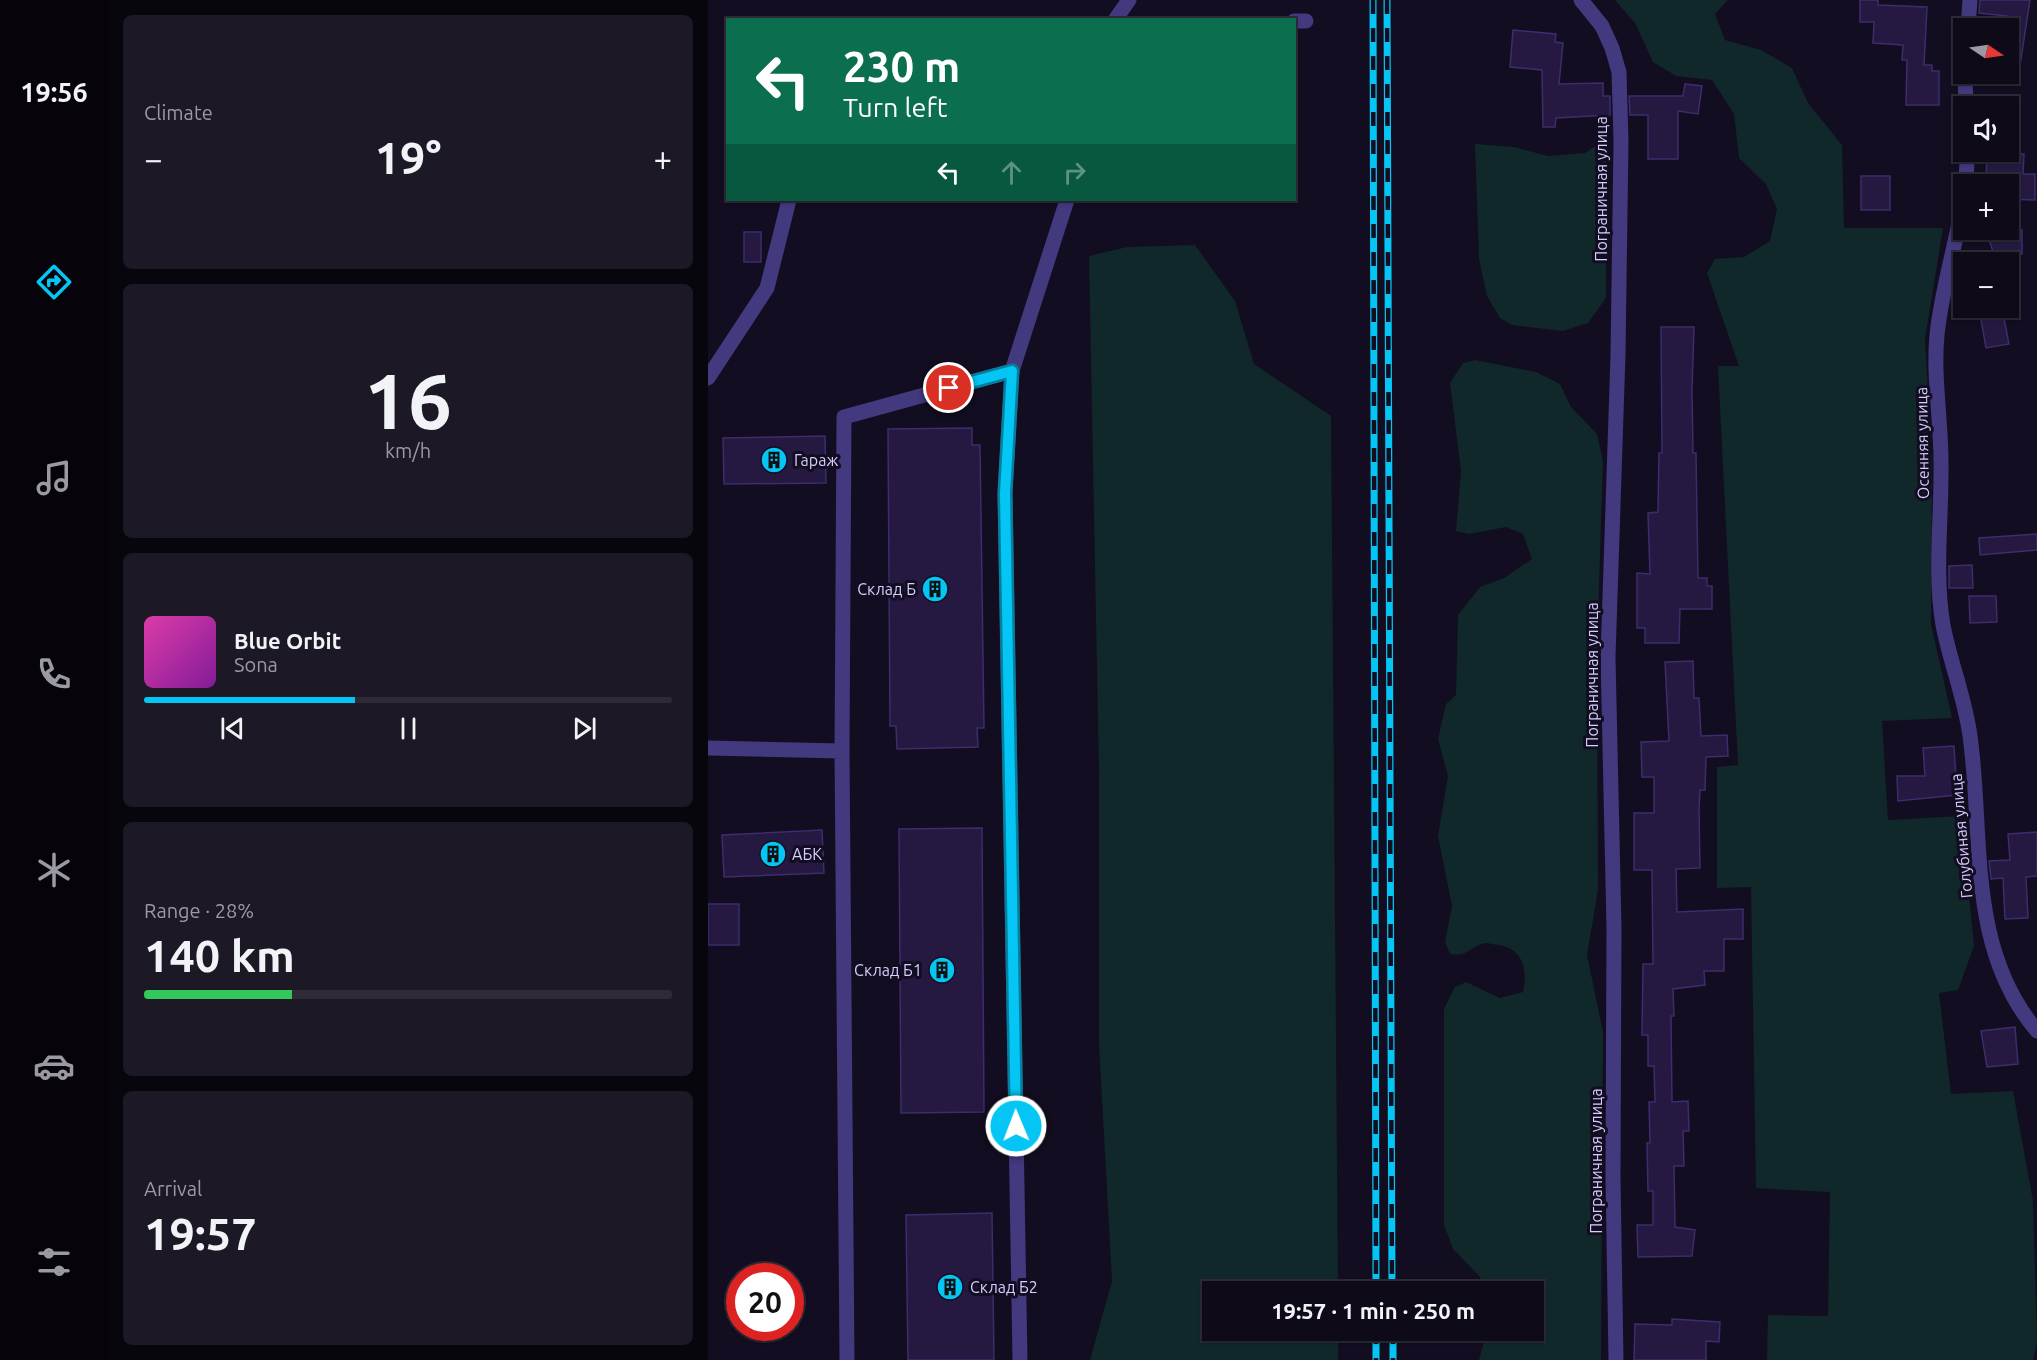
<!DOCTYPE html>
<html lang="en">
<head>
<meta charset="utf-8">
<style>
	:root { --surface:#0e0a18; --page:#1c1825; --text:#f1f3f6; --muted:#9b9aa2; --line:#2e2b37; --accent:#04c5f3 }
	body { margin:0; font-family:Ubuntu,sans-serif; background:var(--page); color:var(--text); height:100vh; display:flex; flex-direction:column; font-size:22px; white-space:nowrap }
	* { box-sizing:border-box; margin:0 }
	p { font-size:20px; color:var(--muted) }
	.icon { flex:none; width:33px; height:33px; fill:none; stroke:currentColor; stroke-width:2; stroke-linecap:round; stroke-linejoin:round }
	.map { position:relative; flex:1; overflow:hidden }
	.sheet { display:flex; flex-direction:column; gap:15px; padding:15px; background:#08060d; width:600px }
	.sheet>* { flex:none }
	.banner { position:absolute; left:18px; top:18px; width:570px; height:183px; border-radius:0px; box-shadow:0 2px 4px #0004,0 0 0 2px var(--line); background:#0b6e4f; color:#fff; overflow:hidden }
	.needle { width:39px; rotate:103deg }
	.buttons { position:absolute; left:1245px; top:18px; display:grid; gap:12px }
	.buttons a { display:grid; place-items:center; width:66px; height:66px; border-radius:0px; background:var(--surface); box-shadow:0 2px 4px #0004,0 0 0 2px var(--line); font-size:30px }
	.speed { position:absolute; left:18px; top:1263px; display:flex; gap:12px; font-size:30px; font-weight:700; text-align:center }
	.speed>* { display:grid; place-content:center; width:78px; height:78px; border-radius:50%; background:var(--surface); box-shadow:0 2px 4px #0004,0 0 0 2px var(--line); line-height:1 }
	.speed .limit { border:9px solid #d22; background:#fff; color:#111 }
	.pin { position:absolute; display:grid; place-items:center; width:51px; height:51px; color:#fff; margin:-26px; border:3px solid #fff; border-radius:50%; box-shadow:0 2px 6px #0007 }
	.me { position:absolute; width:66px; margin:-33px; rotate:359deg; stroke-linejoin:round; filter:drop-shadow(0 0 4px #0008) }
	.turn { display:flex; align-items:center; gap:21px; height:126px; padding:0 18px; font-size:27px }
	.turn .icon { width:78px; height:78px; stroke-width:2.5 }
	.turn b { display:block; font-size:42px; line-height:51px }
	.lanes { display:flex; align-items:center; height:57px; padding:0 18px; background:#0003; justify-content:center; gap:30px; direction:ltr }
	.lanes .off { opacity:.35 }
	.big { font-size:45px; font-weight:700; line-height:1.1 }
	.sheet .card { flex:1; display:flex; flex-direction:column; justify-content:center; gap:9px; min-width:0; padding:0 21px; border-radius:9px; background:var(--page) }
	.sheet .dial { align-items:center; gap:0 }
	.dial b { font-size:78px; line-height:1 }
	.song { display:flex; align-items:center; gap:18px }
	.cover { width:72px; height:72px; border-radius:9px; background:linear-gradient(135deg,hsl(320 70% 55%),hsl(290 70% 35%)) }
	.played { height:6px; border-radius:3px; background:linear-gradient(90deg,var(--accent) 40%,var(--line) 40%) }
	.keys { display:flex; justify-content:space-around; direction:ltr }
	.heat { display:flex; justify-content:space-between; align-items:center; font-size:33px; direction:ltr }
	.charge { height:9px; border-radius:4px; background:linear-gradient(90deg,#34c759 28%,var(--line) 0) }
	.trip { position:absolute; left:494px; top:1281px; width:342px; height:60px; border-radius:0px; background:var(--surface); box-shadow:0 2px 4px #0004,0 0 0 2px var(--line); font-weight:700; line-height:60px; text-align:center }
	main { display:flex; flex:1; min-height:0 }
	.tabs { display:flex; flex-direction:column; width:108px; justify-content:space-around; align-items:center; background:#06040a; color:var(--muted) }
	.tabs .icon { width:42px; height:42px }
	.tabs .active { color:var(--accent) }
	.tabs b { font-size:27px; color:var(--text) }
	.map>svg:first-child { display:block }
	.green { fill:#10282a }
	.building { fill:#251941; stroke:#3e2c6c; stroke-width:1.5 }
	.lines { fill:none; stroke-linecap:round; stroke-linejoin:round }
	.minor { stroke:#42397e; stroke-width:15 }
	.rail-casing { stroke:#04c5f3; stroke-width:7 }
	.rail { stroke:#120d20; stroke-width:4.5; stroke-dasharray:14; stroke-linecap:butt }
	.route-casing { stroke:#03809e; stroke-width:15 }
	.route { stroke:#04c5f3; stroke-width:10 }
	.labels { text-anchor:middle; stroke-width:6; stroke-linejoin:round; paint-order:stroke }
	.street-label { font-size:16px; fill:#d7cdfe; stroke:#120d20 }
	.poi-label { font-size:16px; fill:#d7cdfe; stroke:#120d20; text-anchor:start }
</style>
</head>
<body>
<main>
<nav class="tabs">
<b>19:56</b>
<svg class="icon active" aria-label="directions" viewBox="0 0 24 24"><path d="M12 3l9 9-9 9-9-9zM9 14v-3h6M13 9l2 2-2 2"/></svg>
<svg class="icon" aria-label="music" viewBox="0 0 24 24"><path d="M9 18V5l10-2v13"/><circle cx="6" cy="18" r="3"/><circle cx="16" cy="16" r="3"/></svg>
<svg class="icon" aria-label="phone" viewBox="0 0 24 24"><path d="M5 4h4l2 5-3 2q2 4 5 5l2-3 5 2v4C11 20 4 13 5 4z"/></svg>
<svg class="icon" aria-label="climate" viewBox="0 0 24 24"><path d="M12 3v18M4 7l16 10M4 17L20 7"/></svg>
<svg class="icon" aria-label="car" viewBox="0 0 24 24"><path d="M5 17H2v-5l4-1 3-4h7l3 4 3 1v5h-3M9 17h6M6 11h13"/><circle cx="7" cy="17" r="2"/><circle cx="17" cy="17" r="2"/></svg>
<svg class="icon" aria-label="filters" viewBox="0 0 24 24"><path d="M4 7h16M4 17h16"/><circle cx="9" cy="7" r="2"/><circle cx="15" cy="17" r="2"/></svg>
</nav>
<section class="sheet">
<div class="card"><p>Climate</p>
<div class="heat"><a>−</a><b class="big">19°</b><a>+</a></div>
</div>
<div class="card dial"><b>16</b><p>km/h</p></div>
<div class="card">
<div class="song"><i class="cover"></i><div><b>Blue Orbit</b><p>Sona</p></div></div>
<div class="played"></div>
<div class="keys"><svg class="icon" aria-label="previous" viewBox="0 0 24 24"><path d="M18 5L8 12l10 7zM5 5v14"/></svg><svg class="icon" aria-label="pause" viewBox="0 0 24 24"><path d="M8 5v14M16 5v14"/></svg><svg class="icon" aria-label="next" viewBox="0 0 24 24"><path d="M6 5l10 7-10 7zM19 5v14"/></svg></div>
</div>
<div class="card"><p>Range · 28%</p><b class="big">140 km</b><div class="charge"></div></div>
<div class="card"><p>Arrival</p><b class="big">19:57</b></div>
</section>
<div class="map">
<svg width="1329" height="1360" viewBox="0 0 1329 1360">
	<rect width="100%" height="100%" fill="#120d20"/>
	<g class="green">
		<polygon points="907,0 1020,0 1007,14 1017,40 1053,50 1084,68 1100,103 1134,145 1136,228 1235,228 1217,339 1224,464 1223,624 1244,718 1174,721 1180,820 1253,816 1266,946 1250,990 1231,993 1243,1094 1305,1091 1325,1201 1329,1342 1325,1360 1059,1360 1060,1315 1120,1316 1122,1192 1048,1188 1043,887 1009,888 1009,767 1030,765 1010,366 1031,366 999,273 1007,259 1036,257 1062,241 1069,209 1058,184 1031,158 1026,114 1004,80 968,76 945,62 927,23"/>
		<polygon points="898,139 898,298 880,323 855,331 804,325 792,318 779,296 771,259 767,144 806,147 840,156 877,153"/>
		<polygon points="487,245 527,301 546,364 623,416 630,1291 504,1292 504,1330 630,1331 630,1360 382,1360 404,1281 391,1045 391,771 381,256 419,247"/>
		<path d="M767 360 828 372 852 384 863 407 889 434 895 461 889 650 890 890 879 955 895 1032 893 1360H771L779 1331 825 1330V1292L774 1291 772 1277 745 1249 736 1225V1009L747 987 758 982 792 998 815 992C820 970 815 949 791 945 787 945 781 943 777 943 761 947 761 957 742 954L737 942 744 906 730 836 740 776 730 739 738 704 748 695 750 615 772 587 796 578 824 559 815 534 798 527 761 534 748 531 753 471 742 383 755 363Z"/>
	</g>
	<g class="building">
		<polygon points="1152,0 1170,0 1170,5 1219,7 1216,65 1224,65 1224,71 1231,71 1231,105 1198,105 1199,60 1194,60 1195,45 1165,43 1166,22 1152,22"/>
		<polygon points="1272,0 1322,0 1311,72 1300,71 1300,28 1297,28 1299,16 1271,13"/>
		<polygon points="805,30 848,34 847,42 855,43 851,84 895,83 895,96 902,96 902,115 848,118 847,127 835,127 834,70 802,67"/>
		<polygon points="977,84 994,86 990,114 970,111 970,159 940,159 940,115 922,115 921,96 975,96"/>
		<polygon points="1279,153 1316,154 1315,174 1327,174 1327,200 1300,199 1300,184 1278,184"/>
		<rect x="1153" y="176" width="29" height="34"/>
		<polygon points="1278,230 1314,230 1314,254 1288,261"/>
		<rect x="36" y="232" width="17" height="30"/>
		<polygon points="1271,308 1294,308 1301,344 1278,348"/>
		<polygon points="953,327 986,327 984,390 985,453 988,453 990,578 999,578 999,586 1004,586 1004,609 972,609 971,643 937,643 937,628 929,628 929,573 942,574 940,513 950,512 951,453 954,453"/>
		<polygon points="264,428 264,445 272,445 276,728 269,728 270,747 189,749 188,726 182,726 180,429"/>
		<polygon points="117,436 118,483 16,484 15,438"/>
		<polygon points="1329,534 1329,550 1272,555 1271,538"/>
		<polygon points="1264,565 1265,588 1241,588 1241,566"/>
		<polygon points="1261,596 1288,596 1289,622 1262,623"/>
		<polygon points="985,661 986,698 991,698 993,736 1019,735 1020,756 998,757 997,790 992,790 991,809 992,868 968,869 969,912 1035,909 1035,939 1016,939 1016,971 996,971 997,985 965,989 966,1016 963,1016 964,1102 980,1101 981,1131 975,1131 976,1166 966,1166 967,1227 987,1230 984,1256 930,1257 929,1225 945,1225 945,1191 940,1191 939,1143 942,1143 941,1102 947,1102 946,1066 940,1066 940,1035 934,1035 935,964 945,964 944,870 926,870 926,813 946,813 946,777 934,777 933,742 961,741 957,662"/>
		<polygon points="1246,746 1249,795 1190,801 1189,776 1217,776 1215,748"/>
		<polygon points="274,828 276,1112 193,1113 191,829"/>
		<polygon points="114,830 116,873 16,877 14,835"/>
		<polygon points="1329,832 1329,876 1318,877 1320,918 1297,919 1295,878 1283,879 1281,861 1302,860 1300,834"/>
		<rect x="0" y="904" width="31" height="41"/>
		<polygon points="1307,1027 1310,1064 1279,1067 1273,1031"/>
		<polygon points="284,1213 286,1360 200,1360 198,1215"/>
		<polygon points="964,1319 1012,1322 1011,1342 998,1341 998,1360 926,1360 927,1324 964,1325"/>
	</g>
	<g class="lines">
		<g class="minor">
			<polyline points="873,0 894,26 904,48 911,72 913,141 910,355 900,657 906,928 905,1178 908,1360"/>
			<polyline points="407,20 421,0"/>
			<polyline points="586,21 598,21"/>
			<polyline points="1260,28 1262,0"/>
			<polyline points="1257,74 1258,106"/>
			<path d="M1259 152C1260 213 1235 274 1229 335 1225 376 1233 420 1233 462 1234 515 1226 573 1235 625 1242 662 1257 698 1262 736 1276 836 1258 947 1329 1031"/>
			<polyline points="0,378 59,288 81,200"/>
			<polyline points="0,748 134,751 139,1360"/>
			<polyline points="134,751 136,417 304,371"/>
			<polyline points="312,1360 297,493 304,371 359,200"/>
		</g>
		<defs>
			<g id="rail">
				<polyline points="665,0 668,1292"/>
				<polyline points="679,0 684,1292"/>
				<polyline points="668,1330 668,1360"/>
				<polyline points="685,1330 685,1360"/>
			</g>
		</defs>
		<use href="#rail" class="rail-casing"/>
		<use href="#rail" class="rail"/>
	</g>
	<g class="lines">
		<defs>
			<polyline id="route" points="241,388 304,371 297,493 308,1126"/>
		</defs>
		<use href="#route" class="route-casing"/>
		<use href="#route" class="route"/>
	</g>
	<defs>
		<symbol id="building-disc" viewBox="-11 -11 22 22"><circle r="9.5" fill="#04c5f3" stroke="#120d20"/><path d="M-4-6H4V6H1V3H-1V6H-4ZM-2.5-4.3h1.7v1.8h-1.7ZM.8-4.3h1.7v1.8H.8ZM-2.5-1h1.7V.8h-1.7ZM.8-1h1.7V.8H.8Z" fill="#111"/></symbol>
	</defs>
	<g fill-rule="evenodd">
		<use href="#building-disc" x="51" y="445" width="30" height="30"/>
		<use href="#building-disc" x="212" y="574" width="30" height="30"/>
		<use href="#building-disc" x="50" y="839" width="30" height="30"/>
		<use href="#building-disc" x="219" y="955" width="30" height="30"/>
		<use href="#building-disc" x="227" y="1272" width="30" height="30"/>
	</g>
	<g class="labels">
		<g class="street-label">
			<text transform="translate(893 189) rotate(-90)" y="6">Пограничная улица</text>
			<text transform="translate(1214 443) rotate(-91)" y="6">Осенняя улица</text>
			<text transform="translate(884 675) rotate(-90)" y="6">Пограничная улица</text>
			<text transform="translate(1253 836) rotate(-95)" y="6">Голубиная улица</text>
			<text transform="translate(888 1161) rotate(-90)" y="6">Пограничная улица</text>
		</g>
		<g class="poi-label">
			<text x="86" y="466">Гараж</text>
			<text x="208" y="595" text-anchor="end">Склад Б</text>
			<text x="84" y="860">АБК</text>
			<text x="214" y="976" text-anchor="end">Склад Б1</text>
			<text x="262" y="1293">Склад Б2</text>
		</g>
	</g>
</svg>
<div class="buttons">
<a><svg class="needle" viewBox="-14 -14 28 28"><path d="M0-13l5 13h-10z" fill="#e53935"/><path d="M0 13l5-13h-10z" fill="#9b9aa2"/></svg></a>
<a><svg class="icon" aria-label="sound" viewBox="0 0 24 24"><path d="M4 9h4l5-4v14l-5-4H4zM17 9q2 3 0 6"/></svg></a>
<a>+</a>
<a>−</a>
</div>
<div class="speed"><div class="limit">20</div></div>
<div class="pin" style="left:241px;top:388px;background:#d93025"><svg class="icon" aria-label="arrive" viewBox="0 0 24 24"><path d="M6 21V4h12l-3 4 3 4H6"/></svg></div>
<svg class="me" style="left:308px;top:1126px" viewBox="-20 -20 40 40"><circle r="17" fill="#04c5f3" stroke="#fff" stroke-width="3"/><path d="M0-11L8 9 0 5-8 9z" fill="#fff"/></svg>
<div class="trip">19:57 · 1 min · 250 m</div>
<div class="banner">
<div class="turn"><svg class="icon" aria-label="left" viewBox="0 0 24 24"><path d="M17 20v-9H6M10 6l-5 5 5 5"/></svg><div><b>230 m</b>Turn left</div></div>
<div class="lanes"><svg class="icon" aria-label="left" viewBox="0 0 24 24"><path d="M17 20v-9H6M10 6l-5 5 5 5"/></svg><svg class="icon off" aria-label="ahead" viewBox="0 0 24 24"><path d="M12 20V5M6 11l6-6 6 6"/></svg><svg class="icon off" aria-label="right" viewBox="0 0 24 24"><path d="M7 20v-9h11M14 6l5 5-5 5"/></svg></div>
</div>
</div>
</main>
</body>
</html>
